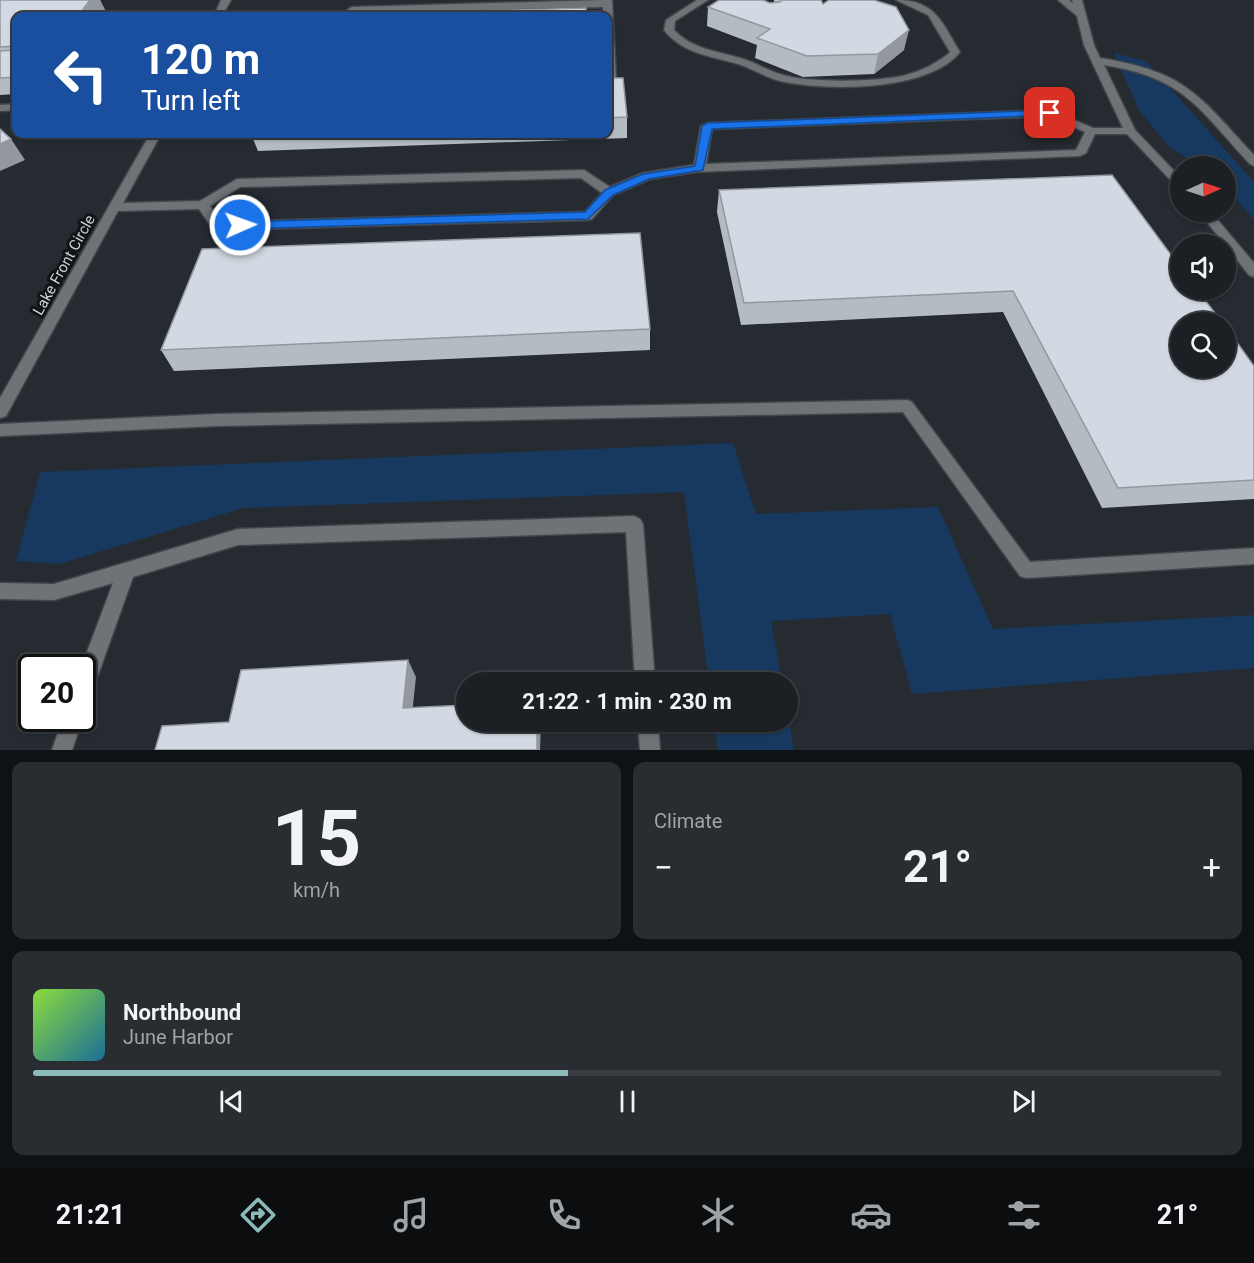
<!DOCTYPE html>
<html lang="en">
<head>
<meta charset="utf-8">
<style>
	:root { --surface:#1c2025; --page:#292d32; --text:#f1f3f6; --muted:#a0a3a7; --line:#3a3e42; --accent:#8bbbb9 }
	body { margin:0; font-family:Roboto,sans-serif; background:var(--page); color:var(--text); height:100vh; display:flex; flex-direction:column; font-size:22px; white-space:nowrap }
	* { box-sizing:border-box; margin:0 }
	p { font-size:20px; color:var(--muted) }
	.icon { flex:none; width:33px; height:33px; fill:none; stroke:currentColor; stroke-width:2; stroke-linecap:round; stroke-linejoin:round }
	.map { position:relative; height:750px; overflow:hidden }
	.side { display:flex; flex-direction:column; gap:12px; padding:12px; background:#0f1214; flex:1 }
	.side>* { flex:none }
	.banner { position:absolute; left:12px; top:12px; width:600px; height:126px; border-radius:12px; box-shadow:0 2px 4px #0004,0 0 0 2px var(--line); background:#1a4fa0; color:#fff; overflow:hidden }
	.needle { width:39px; rotate:87deg }
	.buttons { position:absolute; left:1170px; top:156px; display:grid; gap:12px }
	.buttons a { display:grid; place-items:center; width:66px; height:66px; border-radius:50%; background:var(--surface); box-shadow:0 2px 4px #0004,0 0 0 2px var(--line); font-size:30px }
	.speed { position:absolute; left:18px; top:654px; display:flex; gap:12px; font-size:30px; font-weight:700; text-align:center }
	.speed>* { display:grid; place-content:center; width:78px; height:78px; border-radius:50%; background:var(--surface); box-shadow:0 2px 4px #0004,0 0 0 2px var(--line); line-height:1 }
	.speed .limit { border:3px solid #111; border-radius:9px; background:#fff; color:#111 }
	.pin { position:absolute; display:grid; place-items:center; width:51px; height:51px; color:#fff; margin:-26px; border-radius:12px; box-shadow:0 3px 9px #0006 }
	.me { position:absolute; width:66px; margin:-33px; rotate:88deg; stroke-linejoin:round; filter:drop-shadow(0 0 4px #0008) }
	.turn { display:flex; align-items:center; gap:21px; height:126px; padding:0 30px; font-size:27px }
	.turn .icon { width:78px; height:78px; stroke-width:2.5 }
	.turn b { display:block; font-size:42px; line-height:51px }
	.big { font-size:45px; font-weight:700; line-height:1.1 }
	.side .card { flex:1; display:flex; flex-direction:column; justify-content:center; gap:9px; min-width:0; padding:0 21px; border-radius:12px; background:var(--page) }
	.side .dial { align-items:center; gap:0 }
	.dial b { font-size:78px; line-height:1 }
	.song { display:flex; align-items:center; gap:18px }
	.cover { width:72px; height:72px; border-radius:9px; background:linear-gradient(135deg,hsl(90 70% 55%),hsl(200 70% 35%)) }
	.played { height:6px; border-radius:3px; background:linear-gradient(90deg,var(--accent) 45%,var(--line) 45%) }
	.keys { display:flex; justify-content:space-around; direction:ltr }
	.heat { display:flex; justify-content:space-between; align-items:center; font-size:33px; direction:ltr }
	.side .tiles { flex:1; display:grid; gap:12px; grid-template-columns:1fr 1fr }
	.card:last-child { grid-column:span 2 }
	.trip { position:absolute; left:456px; top:672px; width:342px; height:60px; border-radius:30px; background:var(--surface); box-shadow:0 2px 4px #0004,0 0 0 2px var(--line); font-weight:700; line-height:60px; text-align:center }
	.tabs { display:flex; height:96px; justify-content:space-around; align-items:center; background:#0b0d0f; color:var(--muted) }
	.tabs .icon { width:42px; height:42px }
	.tabs .on { color:var(--accent) }
	.tabs b { font-size:27px; color:var(--text) }
	.map>svg:first-child { display:block }
	.green { fill:#17385f }
	.lines { fill:none; stroke-linecap:round; stroke-linejoin:round }
	.minor-casing { stroke:#40464c; stroke-width:3 }
	.minor { fill:#707376; fill-rule:evenodd }
	.wall { fill:#b5bbc2 }
	.shaded-wall { fill:#93989e }
	.building { fill:#d2d9e2; stroke:#93989e; stroke-width:1.5 }
	.route { fill:#1a73e8; stroke:#114b97; stroke-width:1.5 }
	.labels { text-anchor:middle; stroke-width:6; stroke-linejoin:round; paint-order:stroke }
	.street-label { font-size:15px; fill:#cfd2d7; stroke:#111316 }
</style>
</head>
<body>
<div class="map">
<svg width="1254" height="750" viewBox="0 0 1254 750">
	<rect width="100%" height="100%" fill="#252b31"/>
	<g class="green">
		<polygon points="1114,53 1146,61 1254,182 1254,220 1226,187 1226,166 1200,166 1169,147 1139,110"/>
		<polygon points="733,443 756,514 938,507 993,629 1254,615 1254,668 912,694 890,614 771,621 782,682 709,682 684,492 244,508 59,564 16,561 40,472"/>
		<polygon points="788,714 794,750 718,750 714,722 788,722"/>
	</g>
	<g class="lines">
		<defs>
			<g id="minor">
				<polygon points="221,0 231,0 222,16 214,16"/>
				<polygon points="602,0 612,0 616,77 608,81 608,16 603,16 603,7 352,13 347,10 352,7"/>
				<path d="M697 0H708L675 21 674 30C692 49 716 51 740 58 755 62 768 71 783 75 808 83 881 82 906 75 921 71 935 64 947 55L950 52 928 15 896 0C936 0 942 23 960 52 929 91 830 91 785 82 768 79 754 69 738 64 711 56 683 54 664 30L666 20Z"/>
				<path d="M1058 0H1069L1073 4 1072 0H1082L1094 45 1100 58C1187 72 1198 95 1254 155V166L1250 164C1198 108 1185 78 1104 65L1135 130 1180 177V187L1176 186 1127 134H1095L1086 153 1080 156 696 172 650 179 613 195 592 219 588 220 217 230 213 229 199 209 118 211 6 416 0 418V398L150 134H161L123 203 200 201 237 179 584 170 610 187 643 173 694 165 701 126 707 123 1050 110 1093 128H1123L1084 45 1077 16ZM1048 116 1085 132 1076 150 706 164 712 129ZM581 178 602 193 585 212 221 222 210 206 240 187Z"/>
				<polygon points="16,104 16,110 0,111 0,105"/>
				<polygon points="1199,212 1211,212 1254,263 1254,277 1249,275"/>
				<polygon points="907,400 912,402 1030,562 1254,548 1254,564 1026,578 1020,576 903,412 217,426 0,436 0,424 217,414"/>
				<polygon points="634,516 640,519 643,524 655,682 635,682 626,532 238,545 133,577 92,692 89,699 82,702 81,668 113,583 54,600 0,599 0,583 54,584 238,529"/>
				<polygon points="82,716 83,718 72,750 52,750 63,718 82,718"/>
				<polygon points="638,722 658,722 660,750 640,750"/>
			</g>
		</defs>
		<use href="#minor" class="minor-casing"/>
		<use href="#minor" class="minor"/>
	</g>
	<g class="wall">
		<polygon points="0,0 100,0 106,12 16,16 16,94 0,95"/>
		<polygon points="774,0 821,0 823,4 904,50 874,74 803,77 755,58 757,45 707,26 708,7 774,2"/>
		<polygon points="608,78 627,117 627,138 258,151 251,134 608,134"/>
		<polygon points="719,190 1254,366 1254,499 1102,508 1003,312 741,325 717,212"/>
		<polygon points="650,329 650,350 174,371 161,350"/>
	</g>
	<g class="shaded-wall">
		<polygon points="90,0 100,0 106,12 102,16 78,16"/>
		<polygon points="909,30 904,50 874,74 878,54"/>
		<polygon points="11,139 25,160 0,171 0,144"/>
		<polygon points="408,660 416,677 411,724 403,708"/>
		<polygon points="537,722 541,722 540,750 537,750"/>
	</g>
	<g class="building">
		<polygon points="0,0 90,0 78,16 16,16 16,46 0,47"/>
		<polygon points="719,0 763,0 770,3 780,2 782,0 821,0 823,4 829,0 874,0 896,7 909,30 878,54 807,56 757,38 770,29 708,7"/>
		<polygon points="586,8 586,16 297,16 298,16"/>
		<polygon points="16,50 16,77 0,78 0,51"/>
		<polygon points="608,78 623,78 627,117 608,118"/>
		<polygon points="0,129 11,139 0,144"/>
		<polygon points="1112,175 1180,267 1180,290 1197,290 1222,322 1180,322 1180,368 1226,368 1226,327 1254,366 1254,480 1118,488 1013,291 744,303 719,190"/>
		<polygon points="640,233 650,329 161,350 202,249"/>
		<polygon points="408,660 403,708 466,705 466,722 537,722 537,750 155,750 162,726 229,722 241,670"/>
	</g>
	<polygon class="route" points="1050,110 1054,111 1054,115 712,129 703,170 649,179 613,195 588,219 240,229 234,225 240,222 585,212 605,190 643,174 695,166 702,126 707,123"/>
	<g class="labels">
		<g class="street-label">
			<text transform="translate(64 265) rotate(-61)" y="5">Lake Front Circle</text>
		</g>
	</g>
</svg>
<div class="buttons">
<a><svg class="needle" viewBox="-14 -14 28 28"><path d="M0-13l5 13h-10z" fill="#e53935"/><path d="M0 13l5-13h-10z" fill="#a0a3a7"/></svg></a>
<a><svg class="icon" aria-label="sound" viewBox="0 0 24 24"><path d="M4 9h4l5-4v14l-5-4H4zM17 9q2 3 0 6"/></svg></a>
<a><svg class="icon" aria-label="search" viewBox="0 0 24 24"><circle cx="10" cy="10" r="6"/><path d="M15 15l6 6"/></svg></a>
</div>
<div class="speed"><div class="limit">20</div></div>
<div class="pin" style="left:1050px;top:113px;background:#d93025"><svg class="icon" aria-label="arrive" viewBox="0 0 24 24"><path d="M6 21V4h12l-3 4 3 4H6"/></svg></div>
<svg class="me" style="left:240px;top:225px" viewBox="-20 -20 40 40"><circle r="17" fill="#1a73e8" stroke="#fff" stroke-width="3"/><path d="M0-11L8 9 0 5-8 9z" fill="#fff"/></svg>
<div class="trip">21:22 · 1 min · 230 m</div>
<div class="banner">
<div class="turn"><svg class="icon" aria-label="left" viewBox="0 0 24 24"><path d="M17 20v-9H6M10 6l-5 5 5 5"/></svg><div><b>120 m</b>Turn left</div></div>
</div>
</div>
<section class="side">
<div class="tiles">
<div class="card dial"><b>15</b><p>km/h</p></div>
<div class="card"><p>Climate</p>
<div class="heat"><a>−</a><b class="big">21°</b><a>+</a></div>
</div>
<div class="card">
<div class="song"><i class="cover"></i><div><b>Northbound</b><p>June Harbor</p></div></div>
<div class="played"></div>
<div class="keys"><svg class="icon" aria-label="previous" viewBox="0 0 24 24"><path d="M18 5L8 12l10 7zM5 5v14"/></svg><svg class="icon" aria-label="pause" viewBox="0 0 24 24"><path d="M8 5v14M16 5v14"/></svg><svg class="icon" aria-label="next" viewBox="0 0 24 24"><path d="M6 5l10 7-10 7zM19 5v14"/></svg></div>
</div>
</div>
</section>
<nav class="tabs">
<b>21:21</b>
<svg class="icon on" aria-label="directions" viewBox="0 0 24 24"><path d="M12 3l9 9-9 9-9-9zM9 14v-3h6M13 9l2 2-2 2"/></svg>
<svg class="icon" aria-label="music" viewBox="0 0 24 24"><path d="M9 18V5l10-2v13"/><circle cx="6" cy="18" r="3"/><circle cx="16" cy="16" r="3"/></svg>
<svg class="icon" aria-label="phone" viewBox="0 0 24 24"><path d="M5 4h4l2 5-3 2q2 4 5 5l2-3 5 2v4C11 20 4 13 5 4z"/></svg>
<svg class="icon" aria-label="climate" viewBox="0 0 24 24"><path d="M12 3v18M4 7l16 10M4 17L20 7"/></svg>
<svg class="icon" aria-label="car" viewBox="0 0 24 24"><path d="M5 17H2v-5l4-1 3-4h7l3 4 3 1v5h-3M9 17h6M6 11h13"/><circle cx="7" cy="17" r="2"/><circle cx="17" cy="17" r="2"/></svg>
<svg class="icon" aria-label="filters" viewBox="0 0 24 24"><path d="M4 7h16M4 17h16"/><circle cx="9" cy="7" r="2"/><circle cx="15" cy="17" r="2"/></svg>
<b>21°</b>
</nav>
</body>
</html>
